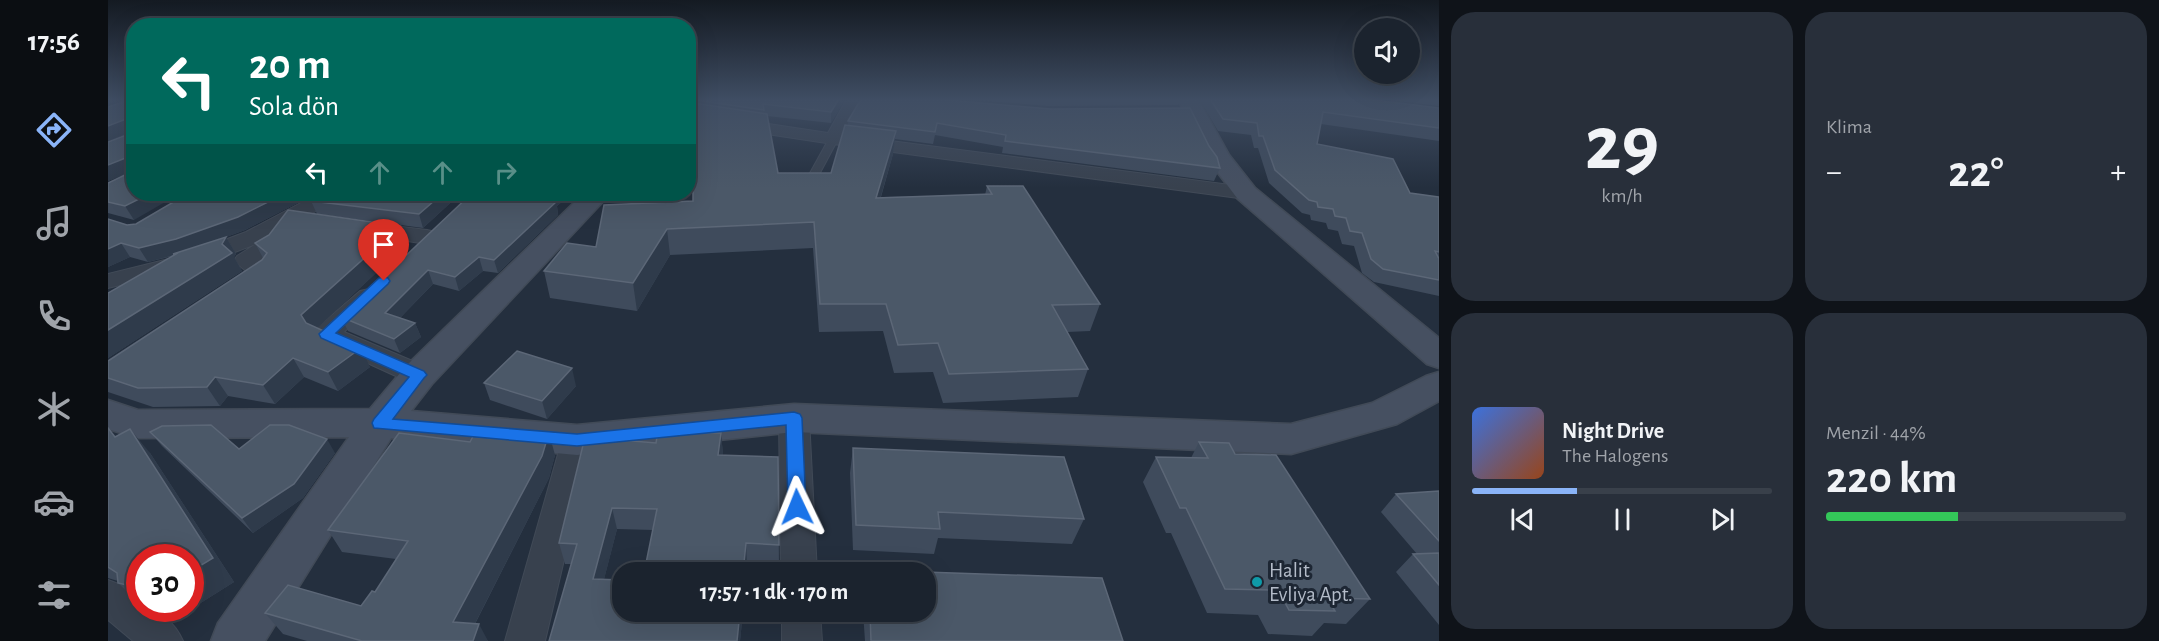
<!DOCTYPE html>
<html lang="tr">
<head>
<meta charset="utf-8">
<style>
	:root { --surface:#1b232e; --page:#282f3a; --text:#f1f3f6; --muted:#a0a4aa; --line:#39404a; --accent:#8ab4f8 }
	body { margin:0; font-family:"Alegreya Sans",sans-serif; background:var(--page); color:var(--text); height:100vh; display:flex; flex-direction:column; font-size:22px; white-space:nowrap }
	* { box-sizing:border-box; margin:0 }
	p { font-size:20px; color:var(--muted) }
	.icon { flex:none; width:33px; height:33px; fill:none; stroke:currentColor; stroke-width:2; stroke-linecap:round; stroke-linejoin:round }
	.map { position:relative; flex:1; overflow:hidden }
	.drawer { display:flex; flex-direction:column; gap:12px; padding:12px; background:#0f1319; width:720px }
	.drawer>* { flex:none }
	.guide { position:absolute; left:18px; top:18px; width:570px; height:183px; border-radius:24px; box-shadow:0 6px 24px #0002,0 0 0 2px var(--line); background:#00695c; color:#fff; overflow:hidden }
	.buttons { position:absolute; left:1246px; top:18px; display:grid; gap:12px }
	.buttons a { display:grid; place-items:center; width:66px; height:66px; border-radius:50%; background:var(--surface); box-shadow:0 6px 24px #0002,0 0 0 2px var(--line); font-size:30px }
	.speed { position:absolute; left:18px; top:544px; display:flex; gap:12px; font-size:30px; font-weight:700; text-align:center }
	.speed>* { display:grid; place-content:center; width:78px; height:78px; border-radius:50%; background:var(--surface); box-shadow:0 6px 24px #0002,0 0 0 2px var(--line); line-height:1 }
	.speed .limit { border:9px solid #d22; background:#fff; color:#111 }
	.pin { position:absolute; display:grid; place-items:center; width:51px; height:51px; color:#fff; margin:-62px -26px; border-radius:50% 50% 50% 0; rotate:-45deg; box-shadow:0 0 6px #0007 }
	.pin .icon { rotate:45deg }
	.me { position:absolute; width:66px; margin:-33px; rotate:358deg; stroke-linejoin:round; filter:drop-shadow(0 0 4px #0008) }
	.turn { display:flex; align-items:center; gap:21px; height:126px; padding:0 24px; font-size:27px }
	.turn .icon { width:78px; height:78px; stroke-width:2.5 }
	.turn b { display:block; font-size:42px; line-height:51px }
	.lanes { display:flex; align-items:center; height:57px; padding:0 24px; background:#0003; justify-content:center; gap:30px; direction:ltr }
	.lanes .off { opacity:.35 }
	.big { font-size:45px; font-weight:600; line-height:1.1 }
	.drawer .tile { flex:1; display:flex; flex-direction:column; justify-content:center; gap:9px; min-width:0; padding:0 21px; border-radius:24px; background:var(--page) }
	.drawer .dial { align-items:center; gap:0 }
	.dial b { font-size:78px; line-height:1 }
	.song { display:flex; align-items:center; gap:18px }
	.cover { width:72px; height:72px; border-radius:9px; background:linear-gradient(135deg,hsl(220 70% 55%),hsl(20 70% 35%)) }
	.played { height:6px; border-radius:3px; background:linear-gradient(90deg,var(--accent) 35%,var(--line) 35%) }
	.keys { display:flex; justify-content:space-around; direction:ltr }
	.heat { display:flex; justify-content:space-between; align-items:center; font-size:33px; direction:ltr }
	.charge { height:9px; border-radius:4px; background:linear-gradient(90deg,#34c759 44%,var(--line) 0) }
	.drawer .tiles { flex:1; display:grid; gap:12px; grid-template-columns:repeat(2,1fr) }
	.trip { position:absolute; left:504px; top:562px; width:324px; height:60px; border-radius:24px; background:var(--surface); box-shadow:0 6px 24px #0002,0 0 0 2px var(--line); font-weight:600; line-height:60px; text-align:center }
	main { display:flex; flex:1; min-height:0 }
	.menu { display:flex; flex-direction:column; width:108px; justify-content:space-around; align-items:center; background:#0b0e12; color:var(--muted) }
	.menu .icon { width:42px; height:42px }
	.menu .selected { color:var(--accent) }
	.menu b { font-size:27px; color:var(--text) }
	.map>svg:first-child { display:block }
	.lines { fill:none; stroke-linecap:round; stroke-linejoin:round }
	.lane-casing { stroke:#414a57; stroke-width:2 }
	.street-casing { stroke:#414a57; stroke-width:2 }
	.secondary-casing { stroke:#414a57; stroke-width:3 }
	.lane { fill:#38414e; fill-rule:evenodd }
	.street { fill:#38414e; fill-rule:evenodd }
	.secondary { fill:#465061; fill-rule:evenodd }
	.wall { fill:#3f4b5c }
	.shaded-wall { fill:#2f3b4b }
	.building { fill:#4b5868; stroke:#5c6777; stroke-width:1.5 }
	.route { fill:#1a73e8; stroke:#114b97; stroke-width:1.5 }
	.culture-dot { fill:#0f9aa8; stroke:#1d2633; stroke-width:2 }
	.labels { text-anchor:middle; stroke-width:6; stroke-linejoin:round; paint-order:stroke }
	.near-poi-label { font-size:21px; fill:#b4bcc9; stroke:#1d2633; text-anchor:start }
</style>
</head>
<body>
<main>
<nav class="menu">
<b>17:56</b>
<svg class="icon selected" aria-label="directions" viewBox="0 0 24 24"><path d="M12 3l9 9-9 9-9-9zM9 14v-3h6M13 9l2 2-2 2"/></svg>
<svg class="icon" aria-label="music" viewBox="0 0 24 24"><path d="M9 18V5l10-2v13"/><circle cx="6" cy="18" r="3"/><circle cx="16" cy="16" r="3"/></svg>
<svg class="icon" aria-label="phone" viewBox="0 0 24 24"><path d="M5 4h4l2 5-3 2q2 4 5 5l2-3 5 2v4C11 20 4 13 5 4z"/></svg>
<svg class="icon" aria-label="climate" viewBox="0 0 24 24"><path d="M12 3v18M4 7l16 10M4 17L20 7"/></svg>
<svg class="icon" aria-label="car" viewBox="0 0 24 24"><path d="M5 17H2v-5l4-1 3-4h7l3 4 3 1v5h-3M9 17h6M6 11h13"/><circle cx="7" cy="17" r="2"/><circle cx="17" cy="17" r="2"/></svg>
<svg class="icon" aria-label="filters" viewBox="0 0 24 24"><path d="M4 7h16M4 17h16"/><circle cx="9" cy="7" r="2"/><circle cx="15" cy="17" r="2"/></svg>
</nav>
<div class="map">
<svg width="1331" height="641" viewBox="0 0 1331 641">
	<rect width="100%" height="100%" fill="#242f3e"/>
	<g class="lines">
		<defs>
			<polygon id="lane" points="722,137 730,139 706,184 705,186 697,186 696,184"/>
			<g id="street">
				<polygon points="739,99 755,99 736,135 1138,187 1145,189 1148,193 1145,197 1138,199 725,144 580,122 580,112 720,133"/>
				<path d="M210 194H234L231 198 185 224 168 251 153 261 166 271C157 283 142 293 128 289L124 284 138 271 126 261 129 256 148 244 93 265 0 288V274L77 255 138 232Z"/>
				<polygon points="261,223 319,230 327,232 330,237 327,242 319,244 253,234 250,229 253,224"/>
				<polygon points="261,289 270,291 273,296 236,332 321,368 325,375 321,382 311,385 301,382 209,340 205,334 209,328 252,291"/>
				<polygon points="686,407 697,410 701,418 709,573 673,573 671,418 675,410"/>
				<polygon points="469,428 480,432 484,440 437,641 397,641 454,440 458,432"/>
				<path d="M0 580 13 585 32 599V609C52 609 67 623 75 641H25L0 620Z"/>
				<polygon points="674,612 712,612 714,641 674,641"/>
			</g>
			<g id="secondary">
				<polygon points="1070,99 1090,99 1121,155 1147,188 1331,338 1331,368 1319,364 1129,198 1098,157"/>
				<polygon points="475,194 502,194 324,384 303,411 469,425 686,404 1183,424 1264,403 1318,376 1331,372 1331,401 1289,424 1183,454 686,432 469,455 283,438 157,641 103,641 110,623 241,437 29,438 0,429 0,400 30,410 262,409 298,366"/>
			</g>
		</defs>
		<use href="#lane" class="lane-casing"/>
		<use href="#street" class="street-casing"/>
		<use href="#secondary" class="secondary-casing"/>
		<use href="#lane" class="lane"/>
		<use href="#street" class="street"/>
		<use href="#secondary" class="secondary"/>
	</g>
	<g class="wall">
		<polygon points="0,99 26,99 26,220 0,213 0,183 19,174 19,173 0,181 21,133 0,141 21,100 21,99 0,106"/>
		<polygon points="580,99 737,99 723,123 659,116 670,173 723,173 740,125 740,121 753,99 1112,168 1106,181 894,153 895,147 827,135 825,144 787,139 785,154 773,197 877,195 879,186 992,304 982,331 959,332 980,369 970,397 835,403 825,372 786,373 775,331 711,332 705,248 562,255 529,311 442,298 436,271 585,201 585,111 580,110"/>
		<polygon points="858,99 1073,99 1070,105 940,106"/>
		<polygon points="1091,99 1259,99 1331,108 1331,141 1213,124 1209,144 1302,193 1331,197 1331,296 1266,282 1254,273 1246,246 1234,244 1230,231 1220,229 1218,223 1203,220 1202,215 1194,213 1161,183 1150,148 1146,148 1143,135 1110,131"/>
		<polygon points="1275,99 1331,99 1331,106"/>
		<polygon points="79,194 207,194 137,230 118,237 128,254 126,257 134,271 0,358 0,293 65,256 40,262 22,257 0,267 0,219 19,225 28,224"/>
		<polygon points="215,194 352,194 315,228 209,214 203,201"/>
		<polygon points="363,194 463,194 449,206 450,215 390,273 375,271 351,291 325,284 292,318 307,323 313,337 292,353 240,331 233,317"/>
		<polygon points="147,243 299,244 209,328 262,367 230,391 196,377 167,404 120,396 112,406 45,407 0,392 0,361 154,260 155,258"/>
		<polygon points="376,383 468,386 439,419 382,400"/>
		<polygon points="0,428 7,437 42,453 126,582 64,621 47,609 45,609 82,609 32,558 32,604 10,583 10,581 0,578"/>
		<polygon points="550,431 613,433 615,455 670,457 671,566 639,564 638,573 536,573 545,530 509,529 496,579 514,580 514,612 635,612 632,641 441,641 463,564 457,564 451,543 477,437 548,443"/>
		<polygon points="42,432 131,449 227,453 195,498 145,533 54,446"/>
		<polygon points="1091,442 1127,454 1262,599 1238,624 1216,623 1204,636 1160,634 1150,615 1099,613 1063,533 1058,533 1035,482 1048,457 1083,458"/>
		<polygon points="745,448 976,519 964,544 830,538 826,554 745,550 742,473"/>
		<polygon points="447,455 441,478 367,624 380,641 199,641 175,634 157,613 253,606 267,592 288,559 234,552 220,530"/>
		<polygon points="1331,491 1331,625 1288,572 1305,554 1309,554 1273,512 1288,494"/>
		<polygon points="759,570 994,578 1015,641 757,641 755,612 818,612 818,573 759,573"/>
	</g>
	<g class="shaded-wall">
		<polygon points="0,99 23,99 0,106"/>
		<polygon points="731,99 737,99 723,123 723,112"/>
		<polygon points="18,119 25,131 0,141 0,126"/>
		<polygon points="788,131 785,154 765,223 768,198"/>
		<polygon points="20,157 26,171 0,181 0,165"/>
		<polygon points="41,194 71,194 26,220 17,206"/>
		<polygon points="176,194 207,194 137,230 118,237 128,254 126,257 134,271 0,358 0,330 120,255 65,254 66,255 40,262 31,248"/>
		<polygon points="334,194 352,194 315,228 311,214"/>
		<polygon points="445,194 463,194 449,206 450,215 390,273 386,260 438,200"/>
		<polygon points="292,226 299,244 203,334 193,315"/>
		<polygon points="559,229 562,255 529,311 525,283"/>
		<polygon points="13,243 22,257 0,267 0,249"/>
		<polygon points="371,257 375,271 351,291 347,277"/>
		<polygon points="320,270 325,284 283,327 277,313"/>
		<polygon points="307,323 313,337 292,353 286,339"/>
		<polygon points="253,348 262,367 230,391 220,372"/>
		<polygon points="185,358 196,377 167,404 155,385"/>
		<polygon points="464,368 468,386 439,419 434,401"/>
		<polygon points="107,377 120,396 112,406 99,387"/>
		<polygon points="22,429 42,453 126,582 64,621 52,609 82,609 82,572"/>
		<polygon points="441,433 447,455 441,478 358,641 345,622"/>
		<polygon points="613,433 615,454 612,476 610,455"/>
		<polygon points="219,439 227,453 195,498 145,533 134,518"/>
		<polygon points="504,508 509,529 491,599 485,579"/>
		<polygon points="638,543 639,564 638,573 635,573"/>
		<polygon points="632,612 635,612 632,641 629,641"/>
		<polygon points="371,624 380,641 365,641"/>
	</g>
	<g class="building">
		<polygon points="21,99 26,99 26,194 41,194 17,206 0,202 0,183 19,174 20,157 0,165 0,142 21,134 21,121 18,119 0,126 0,107 21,100"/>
		<polygon points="581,99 731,99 723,112 655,104 656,110"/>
		<polygon points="753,99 827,99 943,109 1082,108 1101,146 1109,157 1112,168 897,141 898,135 829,123 827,132 740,121"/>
		<polygon points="1102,99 1259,99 1331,108 1331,128 1215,112 1209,144 1285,159 1302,193 1331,197 1331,252 1327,251 1331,259 1331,280 1275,269 1263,259 1254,233 1242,231 1238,218 1227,216 1225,209 1210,207 1209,202 1201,200 1167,170 1155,136 1151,136 1149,123 1115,119"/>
		<polygon points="585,103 659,114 670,173 723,173 737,125 788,131 768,198 884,194 879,186 915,186 992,304 944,305 980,369 841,374 830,343 790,345 778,304 712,304 706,222 559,229 525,283 436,271 459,243 488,247 496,205 585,201"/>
		<polygon points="79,194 176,194 130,217 68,239 31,248 13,243 0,249 0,219 19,225 28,224"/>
		<polygon points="215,194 334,194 311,214 203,201"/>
		<polygon points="363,194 445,194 438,200 448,202 386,260 371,257 347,277 320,270 277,313 307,323 286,339 233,317"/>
		<polygon points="180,210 292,226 193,315 198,323 253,348 220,372 185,358 155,385 107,377 99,387 30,388 0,378 0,361 154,260 159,253 147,243 161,235"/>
		<polygon points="118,237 114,244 124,253 0,330 0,293 68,254 65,254"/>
		<polygon points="409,351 464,368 434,401 376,383"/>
		<polygon points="103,425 131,449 162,425 181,425 219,439 186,484 134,518 42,432 54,426"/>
		<polygon points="370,427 441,433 434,456 345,622 371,624 365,641 254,641 157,613 180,585 253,606 264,591 267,592 300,541 220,530 291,433 362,442"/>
		<polygon points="0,428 7,437 22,429 105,558 82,572 82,558 32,558 32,591 23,586 10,583 9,573 0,567"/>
		<polygon points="550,431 613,433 610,455 670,457 671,545 638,543 635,573 536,573 549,509 504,508 485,579 514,580 514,612 632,612 629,641 441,641 469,544 451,543 477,437 548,443"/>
		<polygon points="1091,442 1121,443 1127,454 1168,455 1262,599 1219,598 1227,611 1181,610 1170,590 1117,589 1078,508 1072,508 1048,457 1100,458"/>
		<polygon points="745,448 956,457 976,519 830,512 832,529 748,525"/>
		<polygon points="1331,491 1331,541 1288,494"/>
		<polygon points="1331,553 1331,585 1305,554"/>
		<polygon points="759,570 994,578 1015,641 763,641 762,612 818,612 818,573 759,573"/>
	</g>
	<linearGradient id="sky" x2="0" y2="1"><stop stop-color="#141a22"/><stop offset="0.53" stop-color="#3f4d63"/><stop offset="1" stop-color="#3f4d63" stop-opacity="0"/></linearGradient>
	<rect width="1331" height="188" fill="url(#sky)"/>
	<polygon class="route" points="276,277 280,278 282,281 280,284 228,333 316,371 319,375 316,378 285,419 469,434 686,412 692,414 694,418 698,507 696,512 689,514 683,512 680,507 678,425 469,446 266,428 264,423 266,419 301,377 213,338 211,334 271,278"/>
	<circle class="culture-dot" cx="1149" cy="582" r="6"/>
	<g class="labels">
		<g class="near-poi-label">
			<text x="1161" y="577">Halit<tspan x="1161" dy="24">Evliya Apt.</tspan></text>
		</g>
	</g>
</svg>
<div class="buttons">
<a><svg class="icon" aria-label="sound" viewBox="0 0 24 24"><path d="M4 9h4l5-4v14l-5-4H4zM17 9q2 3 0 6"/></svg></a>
</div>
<div class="speed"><div class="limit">30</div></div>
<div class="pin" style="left:276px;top:281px;background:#d93025"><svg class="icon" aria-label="arrive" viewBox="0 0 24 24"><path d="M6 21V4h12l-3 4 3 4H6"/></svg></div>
<svg class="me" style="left:689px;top:507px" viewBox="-20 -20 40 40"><path d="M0-17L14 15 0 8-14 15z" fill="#1a73e8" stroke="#fff" stroke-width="4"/></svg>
<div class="trip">17:57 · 1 dk · 170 m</div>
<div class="guide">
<div class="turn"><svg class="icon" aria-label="left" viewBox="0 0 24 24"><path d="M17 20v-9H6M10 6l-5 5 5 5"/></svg><div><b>20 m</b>Sola dön</div></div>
<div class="lanes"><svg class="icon" aria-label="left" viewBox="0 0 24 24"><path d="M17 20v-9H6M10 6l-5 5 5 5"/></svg><svg class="icon off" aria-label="ahead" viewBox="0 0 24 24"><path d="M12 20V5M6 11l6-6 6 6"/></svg><svg class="icon off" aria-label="ahead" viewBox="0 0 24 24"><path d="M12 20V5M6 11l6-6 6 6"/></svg><svg class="icon off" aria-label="right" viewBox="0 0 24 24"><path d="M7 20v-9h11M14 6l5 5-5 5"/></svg></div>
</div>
</div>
<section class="drawer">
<div class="tiles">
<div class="tile dial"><b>29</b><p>km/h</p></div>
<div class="tile"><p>Klima</p>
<div class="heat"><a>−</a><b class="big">22°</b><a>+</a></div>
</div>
<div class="tile">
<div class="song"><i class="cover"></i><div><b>Night Drive</b><p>The Halogens</p></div></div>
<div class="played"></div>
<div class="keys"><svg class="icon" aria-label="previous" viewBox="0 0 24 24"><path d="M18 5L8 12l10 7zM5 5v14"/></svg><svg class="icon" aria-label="pause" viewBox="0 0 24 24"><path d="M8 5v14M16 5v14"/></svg><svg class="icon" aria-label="next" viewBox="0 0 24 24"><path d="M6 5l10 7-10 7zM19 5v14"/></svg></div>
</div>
<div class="tile"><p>Menzil · 44%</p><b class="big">220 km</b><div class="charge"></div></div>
</div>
</section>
</main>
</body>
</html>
